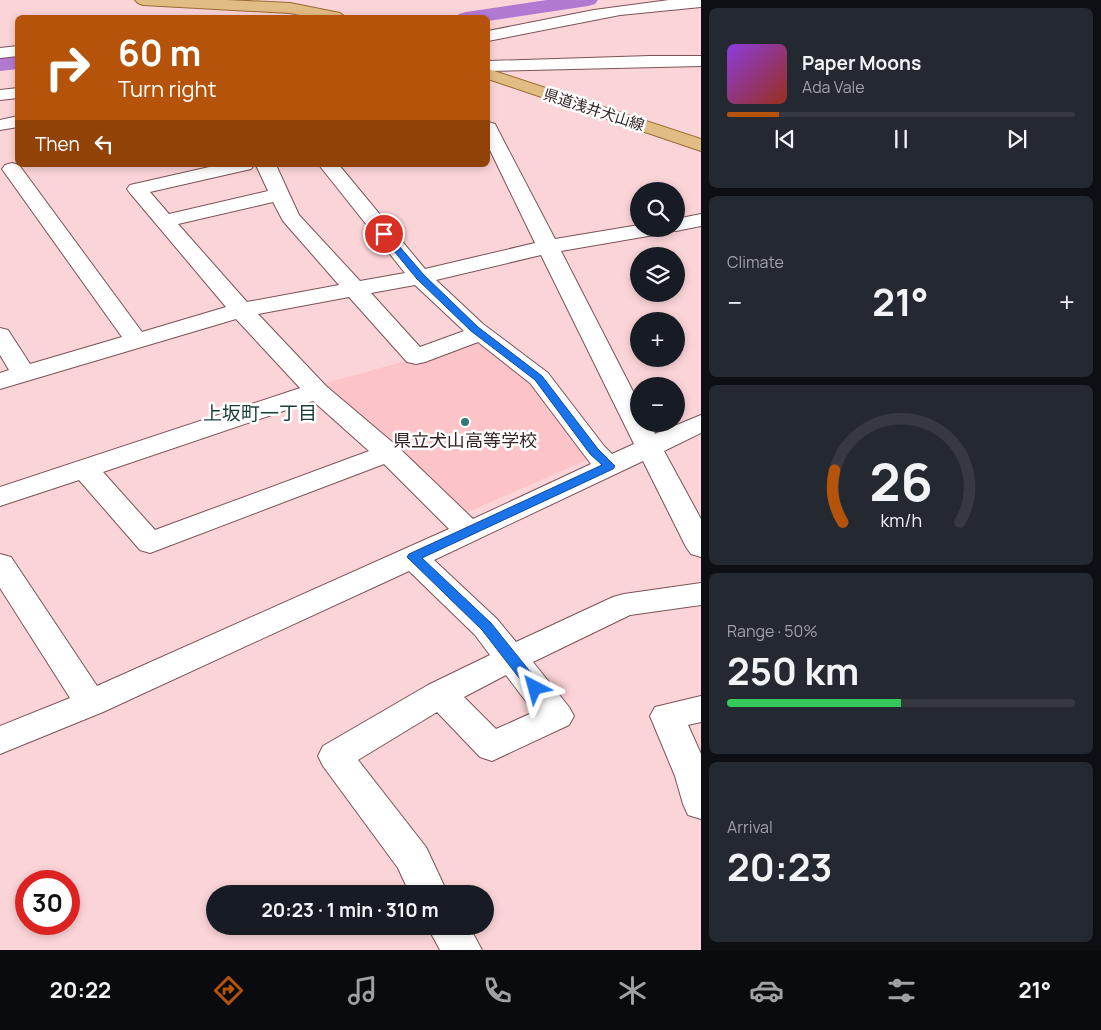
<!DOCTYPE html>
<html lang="en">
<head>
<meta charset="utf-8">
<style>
	:root { --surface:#171b24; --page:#242831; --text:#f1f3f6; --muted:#9ea1a6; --line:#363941; --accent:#b45309 }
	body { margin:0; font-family:Manrope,"Noto Sans JP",sans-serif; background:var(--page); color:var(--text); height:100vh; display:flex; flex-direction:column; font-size:19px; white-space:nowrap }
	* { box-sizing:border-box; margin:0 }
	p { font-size:16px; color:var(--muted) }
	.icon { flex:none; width:28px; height:28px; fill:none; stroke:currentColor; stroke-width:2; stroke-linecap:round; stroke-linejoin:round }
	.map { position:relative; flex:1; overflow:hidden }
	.sheet { display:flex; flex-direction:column; gap:8px; padding:8px; background:#0d0f14; width:400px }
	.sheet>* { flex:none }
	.hud { position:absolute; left:15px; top:15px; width:475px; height:152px; border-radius:8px; box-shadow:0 2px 8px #0003; background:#b45309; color:#fff; overflow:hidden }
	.buttons { position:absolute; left:630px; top:182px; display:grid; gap:10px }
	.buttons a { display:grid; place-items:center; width:55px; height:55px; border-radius:50%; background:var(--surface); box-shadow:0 2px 8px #0003; font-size:25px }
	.speed { position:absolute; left:15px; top:870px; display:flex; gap:10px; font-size:25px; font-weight:700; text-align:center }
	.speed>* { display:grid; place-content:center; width:65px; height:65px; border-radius:50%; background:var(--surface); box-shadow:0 2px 8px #0003; line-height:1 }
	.speed .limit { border:8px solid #d22; background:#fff; color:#111 }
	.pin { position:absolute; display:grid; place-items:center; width:42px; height:42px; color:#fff; margin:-21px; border:2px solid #fff; border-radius:50%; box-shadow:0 1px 5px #0007 }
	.me { position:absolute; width:55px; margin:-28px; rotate:321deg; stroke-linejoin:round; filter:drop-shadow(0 0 4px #0008) }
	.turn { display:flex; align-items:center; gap:18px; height:105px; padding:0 20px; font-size:22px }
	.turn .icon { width:65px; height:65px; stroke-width:2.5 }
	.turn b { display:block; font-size:35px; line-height:42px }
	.then { display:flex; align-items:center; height:48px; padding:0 20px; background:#0003; gap:10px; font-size:19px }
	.big { font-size:38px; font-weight:700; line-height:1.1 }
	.sheet .card { flex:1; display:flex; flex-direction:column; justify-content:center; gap:8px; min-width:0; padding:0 18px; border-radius:8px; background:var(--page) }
	.sheet .dial { align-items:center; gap:0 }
	.dial svg { height:130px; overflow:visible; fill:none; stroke:var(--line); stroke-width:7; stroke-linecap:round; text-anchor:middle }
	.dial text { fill:var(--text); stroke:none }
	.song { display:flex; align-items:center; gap:15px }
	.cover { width:60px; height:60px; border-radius:8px; background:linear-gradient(135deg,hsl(270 70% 55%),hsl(10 70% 35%)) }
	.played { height:5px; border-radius:2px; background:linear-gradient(90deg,var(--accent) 15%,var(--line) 15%) }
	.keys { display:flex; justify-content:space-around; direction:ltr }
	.heat { display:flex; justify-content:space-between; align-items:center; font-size:28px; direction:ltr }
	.charge { height:8px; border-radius:4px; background:linear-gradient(90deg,#34c759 50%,var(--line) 0) }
	.trip { position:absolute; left:206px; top:885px; width:288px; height:50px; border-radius:25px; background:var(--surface); box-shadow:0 2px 8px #0003; font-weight:700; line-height:50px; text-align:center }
	.tabs { display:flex; height:80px; justify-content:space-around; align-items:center; background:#090b0e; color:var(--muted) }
	.tabs .icon { width:35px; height:35px }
	.tabs .selected { color:var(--accent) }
	.tabs b { font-size:22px; color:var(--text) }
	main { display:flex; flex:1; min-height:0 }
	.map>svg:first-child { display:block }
	.built { fill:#fcc4c9 }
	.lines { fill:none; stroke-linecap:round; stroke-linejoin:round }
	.river { fill:#b279d2; fill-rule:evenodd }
	.minor-casing { stroke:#7b5357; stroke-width:2 }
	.major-casing { stroke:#996a2e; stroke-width:2 }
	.minor { fill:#fff; fill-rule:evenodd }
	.major { fill:#e2bc85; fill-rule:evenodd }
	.route { fill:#1a73e8; stroke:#114b97 }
	.poi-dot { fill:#317a78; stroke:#fff; stroke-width:2 }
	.labels { text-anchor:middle; stroke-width:5; stroke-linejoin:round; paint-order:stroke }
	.far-street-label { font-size:15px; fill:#352325; stroke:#fff }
	.poi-label { font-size:18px; fill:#352325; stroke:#fff }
	.neighbourhood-label { font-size:19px; fill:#193c3b; stroke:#fff }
</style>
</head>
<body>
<main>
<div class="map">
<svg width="701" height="950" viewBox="0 0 701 950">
	<rect width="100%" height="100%" fill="#fbd4d7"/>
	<polygon class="built" points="481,340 540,384 587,460 468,512 323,384"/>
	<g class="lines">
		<g class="river">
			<polygon points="547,0 598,0 595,4 588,6 488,21 488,18 456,18 459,14 466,12"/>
			<polygon points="18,55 18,69 0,71 0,57"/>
		</g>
		<defs>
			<g id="minor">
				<polygon points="669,0 701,0 701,7 620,15 488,41 488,31 594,10"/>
				<polygon points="18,46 18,56 0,58 0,48"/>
				<polygon points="650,56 701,56 701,66 488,71 488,61"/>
				<polygon points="18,88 18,98 0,100 0,90"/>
				<polygon points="18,116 18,127 0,130 0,120"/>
				<path d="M488 122 495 124 497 128 555 239 639 225V229H665L661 233 654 235 561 251 639 403V424H650L655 434 701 415V433L664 451 701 519V557L691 554 686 547 643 461 434 560 497 619 516 642 613 597 624 594 701 583V605L630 615 533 662 569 707 574 716 569 725 492 761 480 757 437 712 358 760 426 847 448 894H410L398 868 323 766 318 756 323 746 428 685 490 655 475 635 409 571 103 712 0 754V726L70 698 0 588V554L11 557 97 686 449 529 384 464 150 553 140 550 79 480 0 506V487L300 388 236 319 0 389V373L9 370 0 355V328L8 330 30 364 122 337 2 169 5 165 12 163 19 165 142 332 226 307 130 193 127 189 130 185 218 165H254L251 169 150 192 169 214 268 191 256 165H276L299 215 360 281 405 273 319 165H339L425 269 535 243 488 146ZM273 202 283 221 339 285 247 302 178 224ZM541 255 634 444 612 454 604 446 548 373 483 324 436 280ZM415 285 464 331 420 347 371 293ZM349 297 407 362 416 364 425 362 478 342 530 383 591 464 473 519 398 447 326 386 258 314ZM313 401 369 451 155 530 103 472ZM506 675 534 712 496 729 464 697Z"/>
				<polygon points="701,214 701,226 676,231 668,229 676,229 676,219"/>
				<polygon points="701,696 701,722 688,725 701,754 701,819 688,815 683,804 675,776 650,716 655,707"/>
				<polygon points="427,926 469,926 482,950 440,950"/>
			</g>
			<g id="major">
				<polygon points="135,0 227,0 290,3 340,13 347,18 314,18 290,13 143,5 138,3"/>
				<polygon points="488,69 701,139 701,151 488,79"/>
			</g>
		</defs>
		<use href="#minor" class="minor-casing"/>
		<use href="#major" class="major-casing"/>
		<use href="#minor" class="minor"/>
		<use href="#major" class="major"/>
	</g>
	<polygon class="route" points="384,231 387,232 424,275 478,327 542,376 598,449 615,466 613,469 422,558 491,623 540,684 542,688 540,692 535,693 530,692 482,630 407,557 409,554 602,465 590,454 535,380 471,331 417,279 380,234"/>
	<circle class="poi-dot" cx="465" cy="422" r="5"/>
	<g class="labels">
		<g class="far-street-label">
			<text transform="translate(594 110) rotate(18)" y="5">県道浅井犬山線</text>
		</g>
		<g class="poi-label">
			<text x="465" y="447">県立犬山高等学校</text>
		</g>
		<g class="neighbourhood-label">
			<text x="260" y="420">上坂町一丁目</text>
		</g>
	</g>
</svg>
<div class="buttons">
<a><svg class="icon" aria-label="search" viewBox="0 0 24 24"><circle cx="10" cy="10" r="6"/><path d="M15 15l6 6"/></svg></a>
<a><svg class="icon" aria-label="layers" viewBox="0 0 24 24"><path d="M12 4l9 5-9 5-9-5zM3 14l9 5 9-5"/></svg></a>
<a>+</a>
<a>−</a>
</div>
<div class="speed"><div class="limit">30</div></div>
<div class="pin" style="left:384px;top:234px;background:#d93025"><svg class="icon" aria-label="arrive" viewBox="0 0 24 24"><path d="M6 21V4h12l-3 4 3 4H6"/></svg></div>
<svg class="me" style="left:535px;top:688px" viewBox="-20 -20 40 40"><path d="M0-17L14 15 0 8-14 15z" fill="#1a73e8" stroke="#fff" stroke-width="4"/></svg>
<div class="trip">20:23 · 1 min · 310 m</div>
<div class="hud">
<div class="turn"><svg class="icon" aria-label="right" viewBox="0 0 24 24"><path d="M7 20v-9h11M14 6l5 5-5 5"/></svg><div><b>60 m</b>Turn right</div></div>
<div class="then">Then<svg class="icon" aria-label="left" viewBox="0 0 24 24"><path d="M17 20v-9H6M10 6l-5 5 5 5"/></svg></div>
</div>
</div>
<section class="sheet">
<div class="card">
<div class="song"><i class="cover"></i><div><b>Paper Moons</b><p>Ada Vale</p></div></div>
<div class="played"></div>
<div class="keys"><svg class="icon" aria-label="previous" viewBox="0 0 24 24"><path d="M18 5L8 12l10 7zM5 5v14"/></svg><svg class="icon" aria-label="pause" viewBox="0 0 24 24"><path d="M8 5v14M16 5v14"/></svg><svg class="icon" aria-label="next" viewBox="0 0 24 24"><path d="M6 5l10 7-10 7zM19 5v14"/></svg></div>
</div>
<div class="card"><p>Climate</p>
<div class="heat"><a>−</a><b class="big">21°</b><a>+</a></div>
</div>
<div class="card dial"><svg viewBox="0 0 100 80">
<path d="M14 69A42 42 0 1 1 86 69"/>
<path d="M14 69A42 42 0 0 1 9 37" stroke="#b45309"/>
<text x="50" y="56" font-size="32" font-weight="700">26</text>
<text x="50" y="72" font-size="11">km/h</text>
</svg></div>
<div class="card"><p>Range · 50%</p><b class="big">250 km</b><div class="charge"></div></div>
<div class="card"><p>Arrival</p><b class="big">20:23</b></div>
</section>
</main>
<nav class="tabs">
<b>20:22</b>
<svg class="icon selected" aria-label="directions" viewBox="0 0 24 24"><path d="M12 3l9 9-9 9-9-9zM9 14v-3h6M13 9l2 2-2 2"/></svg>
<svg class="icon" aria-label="music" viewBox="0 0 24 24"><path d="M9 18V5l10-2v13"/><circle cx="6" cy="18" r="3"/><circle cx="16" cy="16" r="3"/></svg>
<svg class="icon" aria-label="phone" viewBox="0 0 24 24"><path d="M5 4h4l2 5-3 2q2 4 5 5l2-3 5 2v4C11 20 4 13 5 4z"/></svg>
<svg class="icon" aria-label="climate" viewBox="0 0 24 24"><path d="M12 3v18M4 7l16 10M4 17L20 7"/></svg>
<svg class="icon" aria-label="car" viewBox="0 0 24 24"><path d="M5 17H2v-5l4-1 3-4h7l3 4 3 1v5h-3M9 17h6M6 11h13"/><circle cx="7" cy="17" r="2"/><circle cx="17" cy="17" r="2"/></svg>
<svg class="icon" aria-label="filters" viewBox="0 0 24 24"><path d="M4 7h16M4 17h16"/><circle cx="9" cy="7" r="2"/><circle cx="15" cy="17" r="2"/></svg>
<b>21°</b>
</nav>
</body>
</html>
